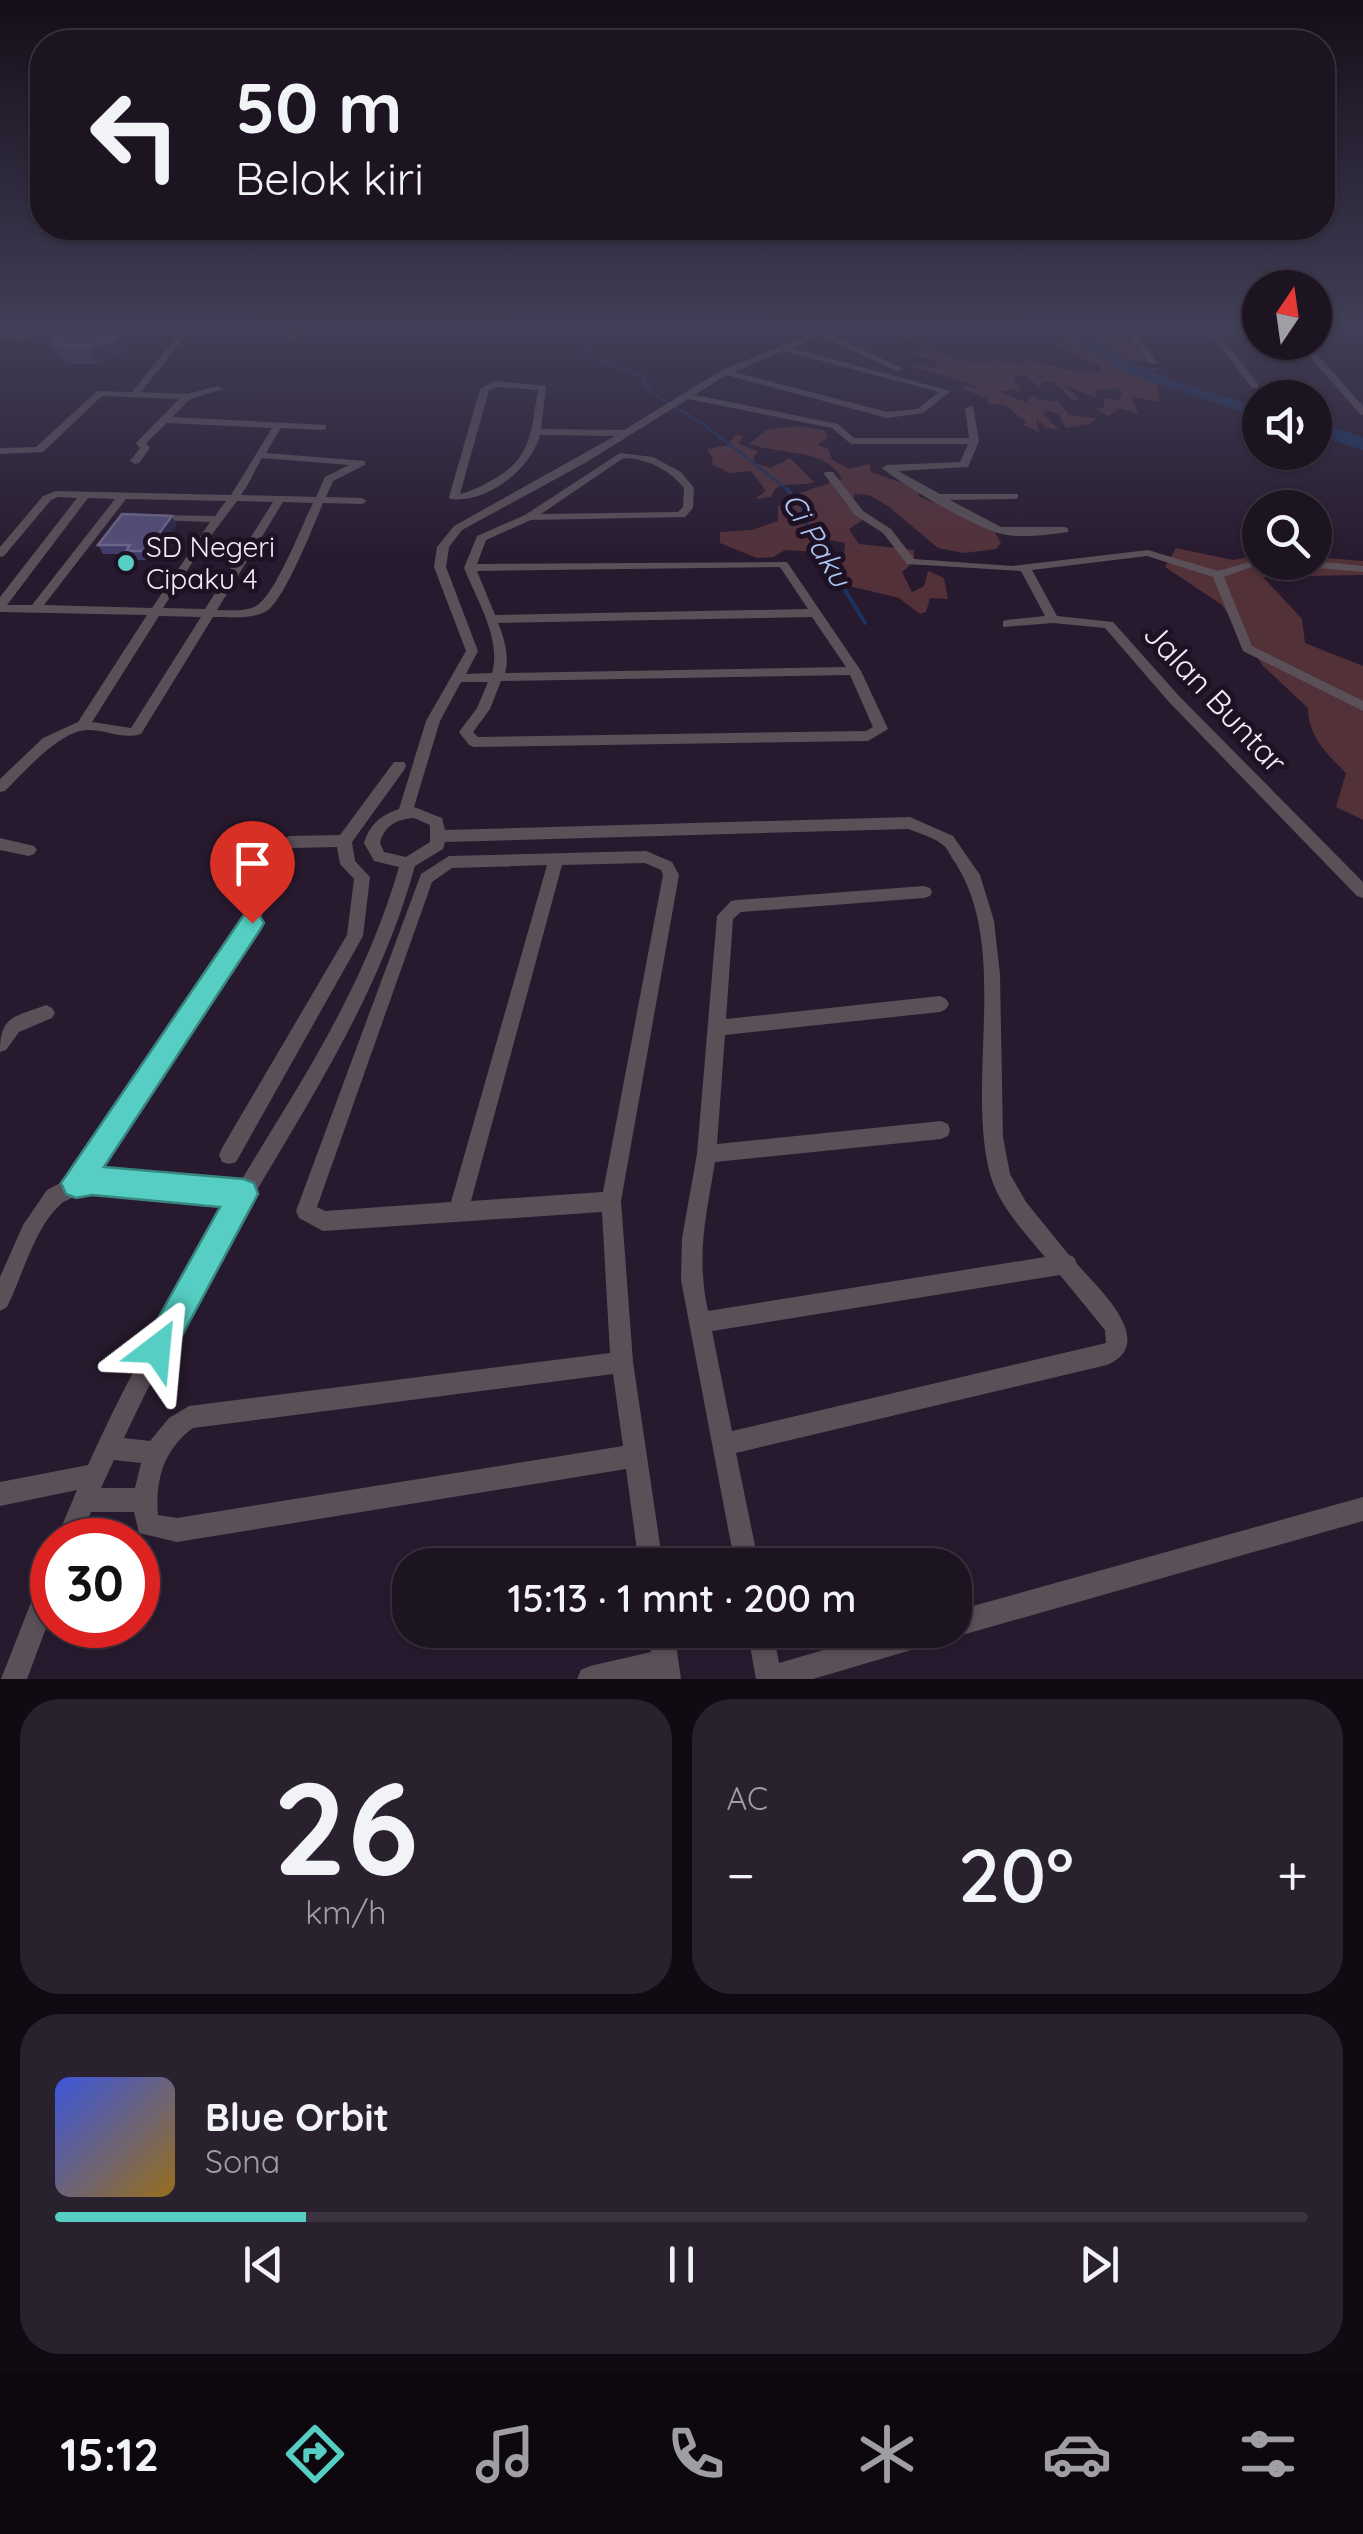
<!DOCTYPE html>
<html lang="id">
<head>
<meta charset="utf-8">
<style>
	:root { --surface:#1d1422; --page:#2a212f; --text:#f1f3f6; --muted:#a09ea5; --line:#3b3340; --accent:#56cec3 }
	body { margin:0; font-family:Quicksand,sans-serif; background:var(--page); color:var(--text); height:100vh; display:flex; flex-direction:column; font-size:38px; white-space:nowrap }
	* { box-sizing:border-box; margin:0 }
	p { font-size:32px; color:var(--muted) }
	.icon { flex:none; width:55px; height:55px; fill:none; stroke:currentColor; stroke-width:2; stroke-linecap:round; stroke-linejoin:round }
	.map { position:relative; height:1679px; overflow:hidden }
	.drawer { display:flex; flex-direction:column; gap:20px; padding:20px; background:#100b13; flex:1 }
	.drawer>* { flex:none }
	.banner { position:absolute; left:30px; top:30px; width:1305px; height:210px; border-radius:40px; box-shadow:0 2px 8px #0004,0 0 0 2px var(--line); background:#1d1422; color:var(--text); overflow:hidden }
	.needle { width:65px; rotate:13deg }
	.buttons { position:absolute; left:1242px; top:270px; display:grid; gap:20px }
	.buttons a { display:grid; place-items:center; width:90px; height:90px; border-radius:50%; background:var(--surface); box-shadow:0 2px 8px #0004,0 0 0 2px var(--line); font-size:50px }
	.speed { position:absolute; left:30px; top:1518px; display:flex; gap:20px; font-size:50px; font-weight:700; text-align:center }
	.speed>* { display:grid; place-content:center; width:130px; height:130px; border-radius:50%; background:var(--surface); box-shadow:0 2px 8px #0004,0 0 0 2px var(--line); line-height:1 }
	.speed .limit { border:15px solid #d22; background:#fff; color:#111 }
	.pin { position:absolute; display:grid; place-items:center; width:85px; height:85px; color:#fff; margin:-102px -42px; border-radius:50% 50% 50% 0; rotate:-45deg; box-shadow:0 0 10px #0007 }
	.pin .icon { rotate:45deg }
	.me { position:absolute; width:110px; margin:-55px; rotate:29deg; stroke-linejoin:round; filter:drop-shadow(0 0 8px #0008) }
	.turn { display:flex; align-items:center; gap:35px; height:210px; padding:0 40px; font-size:45px }
	.turn .icon { width:130px; height:130px; stroke-width:2.5 }
	.turn b { display:block; font-size:70px; line-height:85px }
	.big { font-size:75px; font-weight:600; line-height:1.1 }
	.drawer .widget { flex:1; display:flex; flex-direction:column; justify-content:center; gap:15px; min-width:0; padding:0 35px; border-radius:40px; background:var(--page) }
	.drawer .dial { align-items:center; gap:0 }
	.dial b { font-size:130px; line-height:1 }
	.song { display:flex; align-items:center; gap:30px }
	.cover { width:120px; height:120px; border-radius:15px; background:linear-gradient(135deg,hsl(230 70% 55%),hsl(40 70% 35%)) }
	.played { height:10px; border-radius:5px; background:linear-gradient(90deg,var(--accent) 20%,var(--line) 20%) }
	.keys { display:flex; justify-content:space-around; direction:ltr }
	.heat { display:flex; justify-content:space-between; align-items:center; font-size:55px; direction:ltr }
	.drawer .tiles { flex:1; display:grid; gap:20px; grid-template-columns:1fr 1fr }
	.widget:last-child { grid-column:span 2 }
	.trip { position:absolute; left:392px; top:1548px; width:580px; height:100px; border-radius:40px; background:var(--surface); box-shadow:0 2px 8px #0004,0 0 0 2px var(--line); font-weight:600; line-height:100px; text-align:center }
	.menu { display:flex; height:160px; justify-content:space-around; align-items:center; background:#0c080e; color:var(--muted) }
	.menu .icon { width:70px; height:70px }
	.menu .current { color:var(--accent) }
	.menu b { font-size:45px; color:var(--text) }
	.map>svg:first-child { display:block }
	.green { fill:#533139 }
	.lines { fill:none; stroke-linecap:round; stroke-linejoin:round }
	.stream-far1 { stroke:#1c325e; stroke-width:2.5 }
	.stream { stroke:#1c325e; stroke-width:4 }
	.river { fill:#1c325e; fill-rule:evenodd }
	.minor { fill:#5b5058; fill-rule:evenodd }
	.wall { fill:#423b6a }
	.shaded-wall { fill:#2f264b }
	.building { fill:#554e79; stroke:#6e678d; stroke-width:2.5 }
	.route { fill:#56cec3; stroke:#38867f; stroke-width:2.5 }
	.poi-dot { fill:#56cec3; stroke:#1e1124; stroke-width:4 }
	.labels { text-anchor:middle; stroke-width:10; stroke-linejoin:round; paint-order:stroke }
	.far-poi-label { font-size:28px; fill:#f3ebf9; stroke:#1e1124; text-anchor:start }
	.far-water-label { font-size:30px; font-style:italic; fill:#adc5f1; stroke:#1e1124 }
	.street-label { font-size:32px; fill:#f3ebf9; stroke:#1e1124 }
</style>
</head>
<body>
<div class="map">
<svg width="1363" height="1679" viewBox="0 0 1363 1679">
	<rect width="100%" height="100%" fill="#271a2e"/>
	<g class="green">
		<path d="M876 327C912 327 927 353 962 360 980 364 1006 357 1022 366L1028 359 1079 373 1101 372V367L1052 344 1070 337 1043 327H1101L1100 332 1122 335 1119 327H1125L1133 336 1097 338H1134L1151 362 1132 361 1133 366 1159 369 1149 373 1170 381 1156 382 1160 402 1132 397 1138 414 1120 408 1108 416 1096 409 1104 407 1105 398 1119 400 1122 392 1117 388 1094 390 1097 398 1065 386 1079 398 1074 401 1053 382 1043 381 1040 387 1023 375 1013 377 1017 380 1013 384 1020 385 1019 393 1011 389 999 392 1026 402 1033 395 1040 400 1058 401 1069 415 1096 418 1090 424 1066 428 1058 414 1046 411 1043 414 1059 430 1046 428 1036 418 1039 432 1023 425 1026 422 1005 405 988 404V398L964 390V386L981 389C952 376 941 375 909 366L913 363 932 369 939 361 912 355 924 352 917 347 920 344Z"/>
		<path d="M797 426 824 430 828 438 817 445 828 448 831 459 849 469 869 464 871 472 917 488 919 496C951 514 977 497 1001 543L996 549 964 553 938 548 888 506 869 495 855 494 853 499 864 519 849 529 859 544 914 550V562L902 572 912 592 924 586 928 571 944 578 948 599 930 598 926 612 920 614 899 598 841 584 833 569 844 554 845 543 824 539 819 552 785 550 773 557 757 558 720 543V532L752 530 778 521V506L806 501 800 493 842 479C826 448 781 455 749 444L767 430Z"/>
		<path d="M736 434 743 437 738 443 758 452 753 458 755 463 771 468 790 458 814 482C800 487 787 481 775 489L771 497 755 499 766 491 751 471 730 473 711 464 713 459 707 449 728 445Z"/>
		<path d="M1176 548 1233 560 1260 555V562H1315V557L1363 561V575L1263 577 1302 619 1305 643 1363 666V820L1336 807 1346 773C1327 754 1308 736 1308 708L1263 666 1222 605 1165 567Z"/>
	</g>
	<g class="lines">
		<polyline class="stream-far1" points="601,327 585,355 641,376 650,392 702,423 789,491"/>
		<polyline class="stream" points="787,489 802,507 806,525 865,623"/>
		<g class="river">
			<path d="M1056 327C1086 327 1112 353 1140 366 1178 384 1219 396 1260 406V418L1126 373Z"/>
			<polygon points="1315,421 1363,437 1363,450 1315,434"/>
		</g>
		<g class="minor">
			<path d="M184 327H193L141 392 187 394 218 386 223 389 190 399 172 417 326 425V429L323 430 281 428 266 453 365 461V465L333 481 326 497 362 498 367 501 362 504 323 503C313 527 286 596 268 610 254 620 229 617 213 617L141 734C121 740 106 729 86 730 59 732 24 772 5 791L0 792V779L43 738 78 722 147 615 0 612V597L77 498 58 497 51 500 4 556 0 557V547L43 496 56 491 231 495 272 428 167 423 146 443 150 448 139 463 135 464 130 461 140 448 136 443 179 399 102 396 43 452 0 454V448L36 447 97 391 132 392ZM262 458 349 465 325 477 316 497 241 495C250 483 254 471 262 458ZM88 498 115 499 32 605H7ZM126 499 226 501 215 516 152 515 151 517 156 520 210 522 152 608 44 605ZM237 501 273 502 205 609 163 608 201 549ZM283 502 313 503C302 525 275 596 256 606 245 612 230 610 217 610ZM159 616 201 617 131 728 92 722Z"/>
			<polygon points="292,327 300,327 296,340 292,343 288,340"/>
			<path d="M809 327H815L904 369 897 371 820 336 791 348 951 391 923 413 887 418 726 375 695 395 838 424 854 438H969L965 408 973 406 979 441 968 467 898 471 940 494H1018V498L1014 499 950 500 1001 527H1064L1068 528V532C1046 535 1019 539 998 533 975 527 900 484 882 468L887 465 960 462 968 444H851L832 428 688 399 585 463 462 530 449 547 446 567 478 651 466 674 492 673C502 640 476 598 464 568L477 536 525 515 620 453 653 457 681 472 694 488 693 508 685 517 531 520 486 540 477 564 787 562 861 671 888 729 868 741 474 747 469 745 459 732 477 708 488 682H461L440 721 414 807 442 818 445 830 910 817 953 836 980 875 994 921 1000 975 1003 1137 1010 1174 1026 1202 1069 1255 1074 1257 1077 1264C1098 1288 1159 1343 1107 1365L736 1453 759 1565H735L681 1280 682 1238 697 1154 717 916 731 901 737 900 924 886 930 888 932 892 930 896 924 898 741 912 733 919 726 1019 940 996 946 999 949 1004 946 1009 940 1012 725 1035 717 1144 941 1121 948 1124 950 1130 948 1136 941 1139 715 1162C706 1217 696 1255 708 1311L1045 1257C1025 1233 999 1206 990 1174 965 1078 1012 943 952 858 949 853 947 848 943 845 935 838 919 833 908 829L445 842 443 849 415 866C380 992 315 1091 250 1202 205 1279 162 1357 124 1438L150 1441 169 1418 189 1406 610 1353 602 1212 323 1231 299 1218 296 1211 421 874 449 856 646 851 672 862 679 875 621 1201 633 1362 663 1565H639L626 1469 177 1542 139 1533 134 1512H91L80 1540H56L77 1490 0 1506V1482L88 1465C128 1376 178 1288 228 1202 191 1198 89 1179 60 1205 35 1227 22 1277 7 1307L0 1311V1277L23 1225 47 1190 68 1179 245 921 269 847 289 836 340 835 394 762H404L406 766 404 770 352 842 355 861 370 877 363 936 236 1162 229 1164 222 1162 219 1155 222 1148 347 935 354 879 340 864 337 847 292 848 281 854 258 928 94 1174 144 1173 239 1184C303 1078 364 988 399 867L374 861 364 843C370 824 381 815 399 809L426 721 466 651 434 567 437 547 454 526 615 436 540 435C531 469 487 504 450 499L449 497 480 389 494 381 546 386 541 429 624 430 722 370 813 333 809 331ZM783 351 939 392 917 409 887 412 734 372ZM496 387 538 390C531 428 533 456 496 478 485 484 473 491 460 494L489 390ZM629 458C651 461 670 470 684 488L683 507 678 512 541 514 622 459ZM780 567 808 609 495 615 477 571ZM812 617 846 667 505 673C510 658 504 637 498 623ZM850 675 873 727 866 731 478 737 473 732 490 709 501 681ZM414 818 430 825V842L406 857 384 852 380 843C384 826 397 819 414 818ZM645 863 661 870 663 875 603 1192 471 1201 562 865ZM547 865 451 1202 325 1211 317 1207 432 882 452 868ZM1060 1275 1105 1330 1106 1343 732 1431 712 1331ZM613 1374 623 1446 177 1518 158 1515C155 1480 164 1449 193 1428ZM114 1460 141 1463 135 1488H101Z"/>
			<polygon points="1124,327 1132,327 1157,362 1156,364 1150,364"/>
			<polygon points="1205,327 1214,327 1258,384 1258,388 1252,388"/>
			<polygon points="0,332 31,338 27,341 0,338"/>
			<polygon points="1297,342 1306,342 1363,406 1363,415 1360,414"/>
			<polygon points="825,472 833,472 863,511 891,529 914,559 1012,566 1148,550 1218,571 1260,559 1260,562 1265,562 1224,577 1252,646 1363,701 1363,711 1243,651 1213,577 1147,556 1032,570 1057,616 1113,622 1179,696 1363,882 1363,898 1357,896 1169,702 1105,628 1053,623 1003,627 1003,621 1007,620 1045,616 1021,571 907,564 883,533 855,515 824,474"/>
			<polygon points="1315,561 1363,566 1363,572 1282,565 1277,562"/>
			<polygon points="0,838 34,846 37,850 34,854 29,856 0,850"/>
			<path d="M46 1005 52 1008 55 1013 52 1018 19 1032 6 1050 0 1052C0 1015 15 1017 46 1005Z"/>
			<polygon points="1363,1497 1363,1521 955,1637 946,1633 944,1639 935,1643 813,1679 756,1679 747,1630 773,1630 779,1663 892,1630 955,1630 955,1611"/>
			<polygon points="52,1569 52,1612 27,1679 1,1679 43,1572"/>
			<polygon points="648,1630 674,1630 681,1679 577,1679 581,1670 590,1666 651,1652"/>
		</g>
	</g>
	<g class="wall">
		<polygon points="68,327 121,327 128,343 120,356 97,364 71,364 59,359 51,342"/>
		<polygon points="172,516 176,525 151,560 131,560 128,554 103,554 98,545"/>
	</g>
	<g class="shaded-wall">
		<polygon points="121,327 128,343 120,356 97,364 90,347"/>
		<polygon points="172,516 176,525 151,560 146,551"/>
	</g>
	<g class="building">
		<polygon points="68,327 120,327 113,340 90,347 63,347 51,342 60,331"/>
		<polygon points="122,514 172,516 146,551 126,551 130,545 98,545"/>
	</g>
	<linearGradient id="sky" x2="0" y2="1"><stop stop-color="#150e19"/><stop offset="0.58" stop-color="#413e57"/><stop offset="1" stop-color="#413e57" stop-opacity="0"/></linearGradient>
	<rect width="1363" height="562" fill="url(#sky)"/>
	<polygon class="route" points="252,913 260,916 264,923 260,930 104,1167 244,1179 254,1183 258,1194 169,1360 157,1365 145,1360 141,1349 220,1207 92,1195 76,1198 66,1194 61,1183 243,916"/>
	<circle class="poi-dot" cx="126" cy="563" r="10"/>
	<g class="labels">
		<g class="far-poi-label">
			<text x="146" y="557">SD Negeri<tspan x="146" dy="32">Cipaku 4</tspan></text>
		</g>
		<g class="far-water-label">
			<text transform="translate(816 540) rotate(59)" y="10">Ci Paku</text>
		</g>
		<g class="street-label">
			<text transform="translate(1215 698) rotate(47)" y="11">Jalan Buntar</text>
		</g>
	</g>
</svg>
<div class="buttons">
<a><svg class="needle" viewBox="-14 -14 28 28"><path d="M0-13l5 13h-10z" fill="#e53935"/><path d="M0 13l5-13h-10z" fill="#a09ea5"/></svg></a>
<a><svg class="icon" aria-label="sound" viewBox="0 0 24 24"><path d="M4 9h4l5-4v14l-5-4H4zM17 9q2 3 0 6"/></svg></a>
<a><svg class="icon" aria-label="search" viewBox="0 0 24 24"><circle cx="10" cy="10" r="6"/><path d="M15 15l6 6"/></svg></a>
</div>
<div class="speed"><div class="limit">30</div></div>
<div class="pin" style="left:252px;top:923px;background:#d93025"><svg class="icon" aria-label="arrive" viewBox="0 0 24 24"><path d="M6 21V4h12l-3 4 3 4H6"/></svg></div>
<svg class="me" style="left:157px;top:1349px" viewBox="-20 -20 40 40"><path d="M0-17L14 15 0 8-14 15z" fill="#56cec3" stroke="#fff" stroke-width="4"/></svg>
<div class="trip">15:13 · 1 mnt · 200 m</div>
<div class="banner">
<div class="turn"><svg class="icon" aria-label="left" viewBox="0 0 24 24"><path d="M17 20v-9H6M10 6l-5 5 5 5"/></svg><div><b>50 m</b>Belok kiri</div></div>
</div>
</div>
<section class="drawer">
<div class="tiles">
<div class="widget dial"><b>26</b><p>km/h</p></div>
<div class="widget"><p>AC</p>
<div class="heat"><a>−</a><b class="big">20°</b><a>+</a></div>
</div>
<div class="widget">
<div class="song"><i class="cover"></i><div><b>Blue Orbit</b><p>Sona</p></div></div>
<div class="played"></div>
<div class="keys"><svg class="icon" aria-label="previous" viewBox="0 0 24 24"><path d="M18 5L8 12l10 7zM5 5v14"/></svg><svg class="icon" aria-label="pause" viewBox="0 0 24 24"><path d="M8 5v14M16 5v14"/></svg><svg class="icon" aria-label="next" viewBox="0 0 24 24"><path d="M6 5l10 7-10 7zM19 5v14"/></svg></div>
</div>
</div>
</section>
<nav class="menu">
<b>15:12</b>
<svg class="icon current" aria-label="directions" viewBox="0 0 24 24"><path d="M12 3l9 9-9 9-9-9zM9 14v-3h6M13 9l2 2-2 2"/></svg>
<svg class="icon" aria-label="music" viewBox="0 0 24 24"><path d="M9 18V5l10-2v13"/><circle cx="6" cy="18" r="3"/><circle cx="16" cy="16" r="3"/></svg>
<svg class="icon" aria-label="phone" viewBox="0 0 24 24"><path d="M5 4h4l2 5-3 2q2 4 5 5l2-3 5 2v4C11 20 4 13 5 4z"/></svg>
<svg class="icon" aria-label="climate" viewBox="0 0 24 24"><path d="M12 3v18M4 7l16 10M4 17L20 7"/></svg>
<svg class="icon" aria-label="car" viewBox="0 0 24 24"><path d="M5 17H2v-5l4-1 3-4h7l3 4 3 1v5h-3M9 17h6M6 11h13"/><circle cx="7" cy="17" r="2"/><circle cx="17" cy="17" r="2"/></svg>
<svg class="icon" aria-label="filters" viewBox="0 0 24 24"><path d="M4 7h16M4 17h16"/><circle cx="9" cy="7" r="2"/><circle cx="15" cy="17" r="2"/></svg>
</nav>
</body>
</html>
